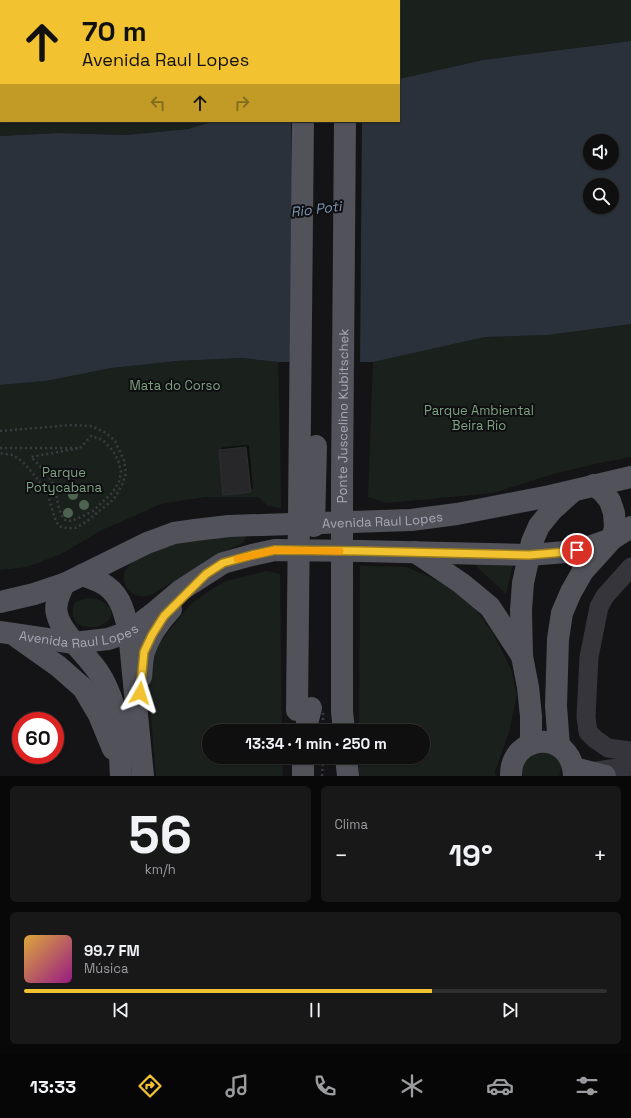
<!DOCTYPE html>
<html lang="pt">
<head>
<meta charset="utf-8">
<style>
	:root { --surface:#0f0f10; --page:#181819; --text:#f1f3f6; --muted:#9b9c9f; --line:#2f2f30; --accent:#f2c230 }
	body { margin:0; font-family:"Space Grotesk",sans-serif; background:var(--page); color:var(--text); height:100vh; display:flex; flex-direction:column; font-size:15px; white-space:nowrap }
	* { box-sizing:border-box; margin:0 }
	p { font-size:13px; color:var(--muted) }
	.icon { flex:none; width:22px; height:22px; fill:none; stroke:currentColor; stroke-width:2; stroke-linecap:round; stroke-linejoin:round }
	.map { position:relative; height:776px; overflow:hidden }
	.panel { display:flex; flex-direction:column; gap:10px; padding:10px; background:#080809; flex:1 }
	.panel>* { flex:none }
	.top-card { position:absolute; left:0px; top:0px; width:400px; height:122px; box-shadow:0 1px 3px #0004,0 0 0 1px var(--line); background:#f2c230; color:#111; overflow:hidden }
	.tools { position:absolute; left:583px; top:134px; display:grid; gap:8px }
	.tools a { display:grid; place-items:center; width:36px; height:36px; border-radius:50%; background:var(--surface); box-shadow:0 1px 3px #0004,0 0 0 1px var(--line); font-size:20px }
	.speed { position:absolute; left:12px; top:712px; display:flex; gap:8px; font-size:20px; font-weight:700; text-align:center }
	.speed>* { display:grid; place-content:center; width:52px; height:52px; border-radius:50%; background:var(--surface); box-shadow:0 1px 3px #0004,0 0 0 1px var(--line); line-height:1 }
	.speed .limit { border:6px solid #d22; background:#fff; color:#111 }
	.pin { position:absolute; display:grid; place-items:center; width:34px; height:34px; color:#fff; margin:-17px; border:2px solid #fff; border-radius:50%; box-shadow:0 1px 4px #0007 }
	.me { position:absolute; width:44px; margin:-22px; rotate:6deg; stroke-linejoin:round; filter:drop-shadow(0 0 3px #0008) }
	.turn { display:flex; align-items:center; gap:14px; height:84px; padding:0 16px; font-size:18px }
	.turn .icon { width:52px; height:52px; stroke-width:2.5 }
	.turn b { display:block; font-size:28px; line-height:34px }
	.lanes { display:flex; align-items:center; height:38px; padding:0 16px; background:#0003; justify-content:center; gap:20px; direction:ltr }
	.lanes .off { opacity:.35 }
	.big { font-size:30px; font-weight:700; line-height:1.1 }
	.panel .tile { flex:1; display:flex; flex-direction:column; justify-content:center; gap:6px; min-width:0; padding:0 14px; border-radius:6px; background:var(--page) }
	.panel .dial { align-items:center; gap:0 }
	.dial b { font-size:52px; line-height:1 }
	.song { display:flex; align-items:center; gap:12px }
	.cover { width:48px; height:48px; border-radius:6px; background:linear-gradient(135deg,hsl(40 70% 55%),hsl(310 70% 35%)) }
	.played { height:4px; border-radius:2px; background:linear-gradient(90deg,var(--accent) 70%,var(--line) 70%) }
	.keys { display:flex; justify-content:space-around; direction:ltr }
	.heat { display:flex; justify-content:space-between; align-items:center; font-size:22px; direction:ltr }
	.panel .tiles { flex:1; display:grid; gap:10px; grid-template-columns:1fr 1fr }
	.tile:last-child { grid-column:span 2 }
	.trip { position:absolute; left:202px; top:724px; width:228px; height:40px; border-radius:20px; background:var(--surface); box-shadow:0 1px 3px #0004,0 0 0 1px var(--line); font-weight:700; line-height:40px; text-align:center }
	.menu { display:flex; height:64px; justify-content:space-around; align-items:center; background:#060606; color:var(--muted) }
	.menu .icon { width:28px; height:28px }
	.menu .selected { color:var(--accent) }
	.menu b { font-size:18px; color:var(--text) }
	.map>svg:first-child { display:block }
	.green { fill:#1a211c }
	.water { fill:#2a313a; fill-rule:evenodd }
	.pier { fill:#141416 }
	.shadow { fill:#0007 }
	.building { fill:#27272a; stroke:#2e2e32 }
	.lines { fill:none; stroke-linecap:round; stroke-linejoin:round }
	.path { stroke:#3b3c42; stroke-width:2.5; stroke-dasharray:2 3; stroke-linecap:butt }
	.minor { stroke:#35353b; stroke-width:19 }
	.major { stroke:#51525a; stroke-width:22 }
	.path-bridge { stroke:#3b3c42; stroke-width:2.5; stroke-dasharray:2 3; stroke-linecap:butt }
	.major-bridge { stroke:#51525a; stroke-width:22 }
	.tree { fill:#4e6251 }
	.route-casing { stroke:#9d7e1f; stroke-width:10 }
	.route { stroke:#f2c230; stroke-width:7 }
	.slow { stroke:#f59e0b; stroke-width:7 }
	.labels { text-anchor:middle; stroke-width:4; stroke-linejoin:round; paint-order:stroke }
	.park-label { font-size:13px; fill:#7da182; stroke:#0f0f11 }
	.street-label { font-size:13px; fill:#a6a9b6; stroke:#0f0f11 }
	.water-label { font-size:14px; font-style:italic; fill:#7c94b1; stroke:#0f0f11 }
</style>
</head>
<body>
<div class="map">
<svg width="631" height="776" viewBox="0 0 631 776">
	<rect width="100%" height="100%" fill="#141416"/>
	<g class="green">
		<polygon points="380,0 631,0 631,41 483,60 399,79 399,1 380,1"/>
		<polygon points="0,78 1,78 1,121 215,121 188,129 126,135 58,133 0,136"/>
		<polygon points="631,324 631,457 599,463 550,475 493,493 386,503 368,497 373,362 485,337 548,335"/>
		<polygon points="241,358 278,362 280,436 281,508 268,506 258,497 205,497 161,504 102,530 61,554 27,567 0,570 0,385 46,381 111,368 177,361"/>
		<path d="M243 534 246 537 243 543 218 554 151 595C131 602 115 580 129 565 132 562 136 560 139 558 169 537 208 538 243 534Z"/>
		<polygon points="473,563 513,564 506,594"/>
		<polygon points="360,566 406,567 426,575 445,585 471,603 494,635 511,669 517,695 509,732 495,772 496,776 359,776 359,757 423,757 423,731 359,731"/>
		<polygon points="266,571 280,574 282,731 209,731 209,757 282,757 283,776 156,776 149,694 156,647 191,604 209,591 226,581"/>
		<path d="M87 598C98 598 104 601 111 609 111 612 112 615 110 618 102 632 65 632 74 604L80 600Z"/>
		<polygon points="544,747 563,763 559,776 524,776 518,771 526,754"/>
	</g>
	<path class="water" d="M631 41V324L548 335 485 337 373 362H278L241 358 177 361 111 368 46 381 0 385V136L58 133 126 135 188 129 215 121H399V79L483 60ZM590 141H612V163H590ZM590 185H612V207H590Z"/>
	<polygon class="pier" points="291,121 362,121 360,364 290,364 292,179"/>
	<g class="shadow">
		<polygon points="221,0 258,0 256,1 220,1"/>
		<polygon points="249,445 253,488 250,491 220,450 223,447"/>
	</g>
	<g class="building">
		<polygon points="229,0 257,0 258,1 229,1"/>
		<polygon points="246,447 251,492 223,495 219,450"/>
	</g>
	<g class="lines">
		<g class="path">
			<polyline points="0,431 72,425 91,426 98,429 106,433 115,441 124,460 126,473 123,483 114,499 86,522 75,528 67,528 61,527 56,522 48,495 36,477 23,462 13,455 0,453"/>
			<path d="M0 448H80L91 436 103 440 113 451 118 460 121 472 119 482 112 493 93 511 72 521 65 520C57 511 58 496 53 484 49 474 39 465 31 457L80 448"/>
			<polyline points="322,776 323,757"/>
		</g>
		<g class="minor">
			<polyline points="92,0 92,1"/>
			<polyline points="631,567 605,596 599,607 589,657 586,717 588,732 595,739 608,748 631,751"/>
			<polyline points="590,772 631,766"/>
		</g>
		<g class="major">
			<polyline points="302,0 302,1"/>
			<polyline points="344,0 344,1"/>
			<polyline points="140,1 142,0"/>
			<polyline points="191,1 192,0"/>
			<polyline points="318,1 318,0"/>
			<polyline points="0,29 1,29"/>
			<polyline points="0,54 1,54"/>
			<polyline points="415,552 461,583 490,607 522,656"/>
			<path d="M82 575C88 577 94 579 100 582 121 593 124 611 129 632L143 776"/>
			<path d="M64 584C60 593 54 603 57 614 61 633 88 656 99 673 106 683 111 697 115 709 122 730 119 754 121 776"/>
			<path id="s1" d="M0 602 34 594 64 584 147 543 174 533 195 530 229 526 411 520 457 514 550 496 631 477"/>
			<path id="s2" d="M0 632 74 643 108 639 129 632 155 612 181 590 223 563 252 555 275 550 360 551 529 555 566 552 589 547 612 539 631 527"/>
			<polyline points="17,637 58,666 83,688 99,715 113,749"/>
			<path d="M141 677C142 669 142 659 144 652 149 636 160 621 171 609"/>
			<polyline points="342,711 344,731"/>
			<polyline points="305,731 311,708"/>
			<polyline points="531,744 531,716 528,687 522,656 521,610 523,583 532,542 539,526 552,510 572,492"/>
			<polyline points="559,746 556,706 558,639 562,613 571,592 583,571 612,539 615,528 614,513 610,501 603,492 594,485"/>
			<polyline points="346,757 348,776"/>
			<polyline points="574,768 605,776"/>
			<polyline points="303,776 303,757"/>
			<path d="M511 776C510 733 572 728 574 776"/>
		</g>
		<polyline class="path-bridge" points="323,720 323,711"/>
		<g class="major-bridge">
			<polyline points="314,526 316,446"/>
			<polyline points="297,710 303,121"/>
			<path id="s3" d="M342 711V483L345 121"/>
		</g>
	</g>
	<g class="tree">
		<circle cx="73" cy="495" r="5"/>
		<circle cx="84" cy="505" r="5"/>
		<circle cx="68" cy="513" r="5"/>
	</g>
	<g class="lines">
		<defs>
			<polyline id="route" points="140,693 144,652 152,635 164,616 206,574 223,563 252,555 275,550 360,551 529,555 566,552 577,550"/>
		</defs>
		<use href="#route" class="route-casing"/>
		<use href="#route" class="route"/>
		<polyline class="slow" points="237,559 275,550 340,551"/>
	</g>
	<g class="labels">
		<g class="park-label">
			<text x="175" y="390">Mata do Corso</text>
			<text x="479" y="415">Parque Ambiental<tspan x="479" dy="15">Beira Rio</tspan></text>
			<text x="64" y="477">Parque<tspan x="64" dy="15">Potycabana</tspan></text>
		</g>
		<g class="street-label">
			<text dy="5" stroke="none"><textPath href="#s3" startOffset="295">Ponte Juscelino Kubitschek</textPath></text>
			<text dy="5" stroke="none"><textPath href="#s1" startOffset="397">Avenida Raul Lopes</textPath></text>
			<text dy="5" stroke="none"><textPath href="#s2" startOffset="80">Avenida Raul Lopes</textPath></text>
		</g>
		<g class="water-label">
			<text transform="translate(316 209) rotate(-7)" y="5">Rio Poti</text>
		</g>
	</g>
</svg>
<div class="tools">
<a><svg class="icon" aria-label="sound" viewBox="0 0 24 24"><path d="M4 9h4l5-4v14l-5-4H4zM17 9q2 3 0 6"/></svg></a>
<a><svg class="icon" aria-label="search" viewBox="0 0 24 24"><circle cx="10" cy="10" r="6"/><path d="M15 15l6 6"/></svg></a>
</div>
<div class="speed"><div class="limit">60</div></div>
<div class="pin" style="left:577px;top:550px;background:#d93025"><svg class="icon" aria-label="arrive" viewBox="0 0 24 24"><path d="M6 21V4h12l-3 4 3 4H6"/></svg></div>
<svg class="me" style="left:140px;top:693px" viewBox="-20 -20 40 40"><path d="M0-17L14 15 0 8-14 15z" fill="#f2c230" stroke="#fff" stroke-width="4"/></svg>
<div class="trip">13:34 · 1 min · 250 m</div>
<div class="top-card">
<div class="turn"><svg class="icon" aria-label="ahead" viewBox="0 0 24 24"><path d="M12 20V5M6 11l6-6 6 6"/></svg><div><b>70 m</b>Avenida Raul Lopes</div></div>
<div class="lanes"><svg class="icon off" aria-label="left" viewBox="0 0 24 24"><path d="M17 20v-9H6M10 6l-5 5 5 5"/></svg><svg class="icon" aria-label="ahead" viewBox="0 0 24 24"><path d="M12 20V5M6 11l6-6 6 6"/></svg><svg class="icon off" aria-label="right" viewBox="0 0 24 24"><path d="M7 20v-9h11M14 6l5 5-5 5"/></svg></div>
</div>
</div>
<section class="panel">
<div class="tiles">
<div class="tile dial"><b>56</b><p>km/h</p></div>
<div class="tile"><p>Clima</p>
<div class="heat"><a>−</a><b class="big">19°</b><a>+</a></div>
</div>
<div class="tile">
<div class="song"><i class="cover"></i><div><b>99.7 FM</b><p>Música</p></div></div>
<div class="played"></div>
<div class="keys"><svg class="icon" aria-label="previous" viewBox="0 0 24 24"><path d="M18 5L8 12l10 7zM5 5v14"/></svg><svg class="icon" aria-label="pause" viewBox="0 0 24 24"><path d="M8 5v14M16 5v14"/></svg><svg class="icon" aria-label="next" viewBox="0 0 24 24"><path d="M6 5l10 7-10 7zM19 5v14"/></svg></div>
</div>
</div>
</section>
<nav class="menu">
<b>13:33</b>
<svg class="icon selected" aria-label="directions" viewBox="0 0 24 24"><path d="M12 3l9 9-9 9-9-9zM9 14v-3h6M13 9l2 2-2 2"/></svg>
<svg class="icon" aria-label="music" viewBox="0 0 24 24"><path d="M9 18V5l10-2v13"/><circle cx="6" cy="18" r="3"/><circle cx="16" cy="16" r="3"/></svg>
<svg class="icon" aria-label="phone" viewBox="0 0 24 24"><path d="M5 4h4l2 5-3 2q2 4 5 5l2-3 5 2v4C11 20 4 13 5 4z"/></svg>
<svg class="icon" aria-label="climate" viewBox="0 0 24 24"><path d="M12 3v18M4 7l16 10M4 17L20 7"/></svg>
<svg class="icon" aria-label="car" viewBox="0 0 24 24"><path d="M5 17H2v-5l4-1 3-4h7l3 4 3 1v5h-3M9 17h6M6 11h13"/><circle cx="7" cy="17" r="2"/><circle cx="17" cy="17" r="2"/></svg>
<svg class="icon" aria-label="filters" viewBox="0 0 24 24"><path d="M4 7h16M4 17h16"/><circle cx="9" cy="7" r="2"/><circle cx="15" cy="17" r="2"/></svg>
</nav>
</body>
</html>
